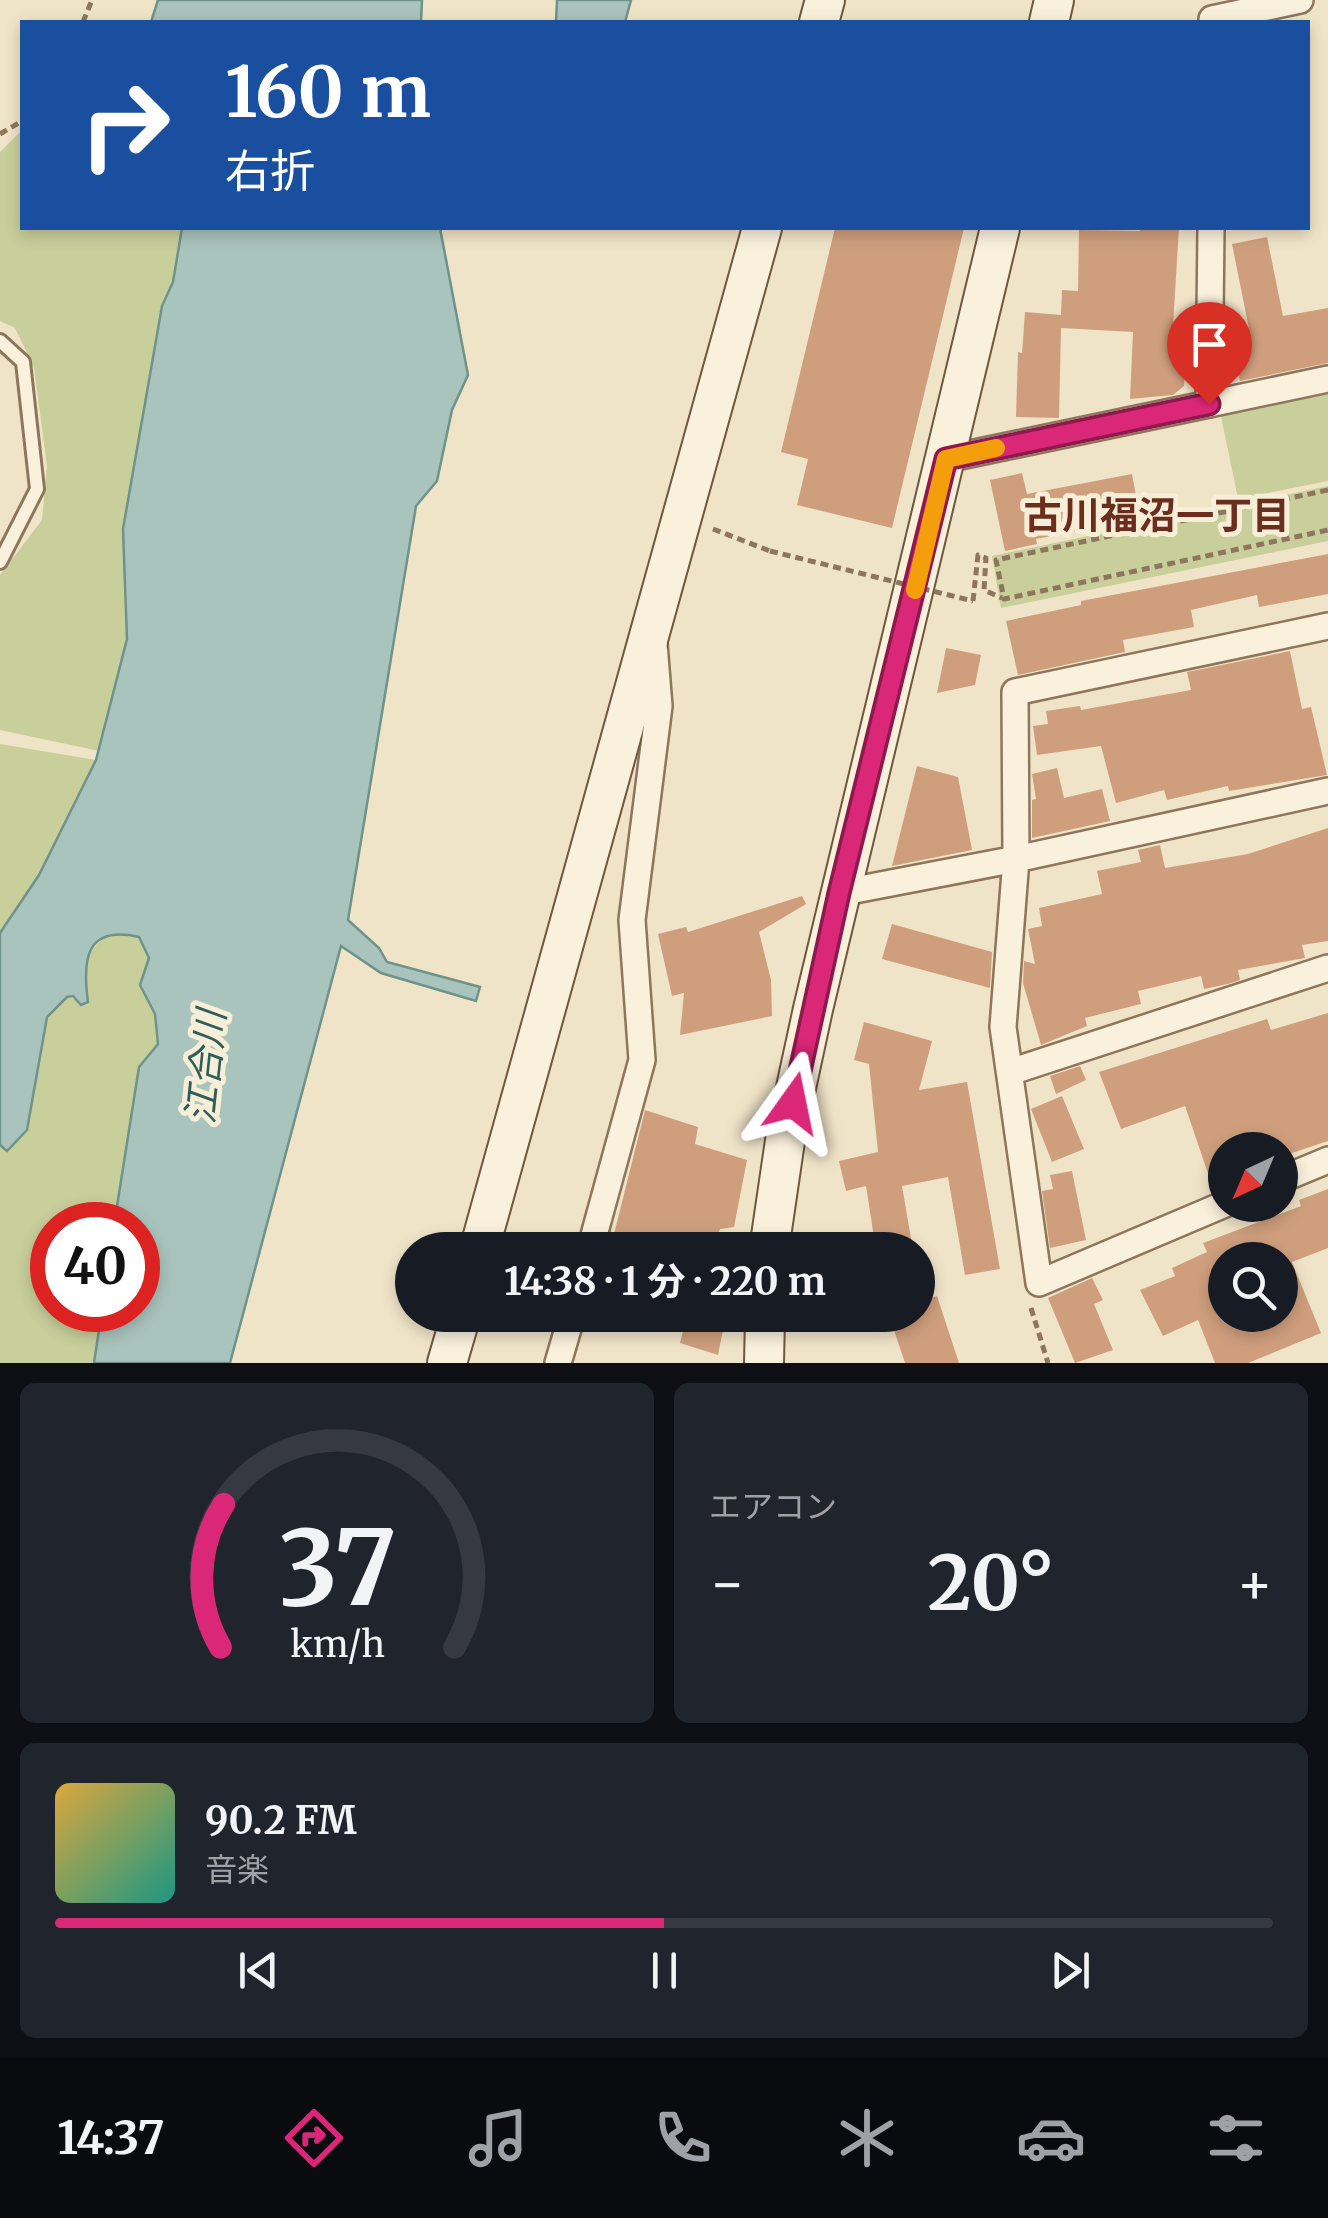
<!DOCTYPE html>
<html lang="ja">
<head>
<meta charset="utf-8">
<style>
	:root { --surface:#171b24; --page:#20242c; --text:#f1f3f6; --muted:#9ea1a6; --line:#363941; --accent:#db2777 }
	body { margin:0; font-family:Merriweather,"Noto Sans JP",serif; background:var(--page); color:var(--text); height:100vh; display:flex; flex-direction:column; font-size:38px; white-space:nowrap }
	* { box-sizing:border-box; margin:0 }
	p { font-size:32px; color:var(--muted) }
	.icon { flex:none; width:55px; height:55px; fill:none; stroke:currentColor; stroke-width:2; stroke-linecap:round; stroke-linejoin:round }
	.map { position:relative; height:1363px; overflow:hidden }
	.panel { display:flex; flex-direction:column; gap:20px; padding:20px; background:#0d0f14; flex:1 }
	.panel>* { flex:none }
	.banner { position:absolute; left:20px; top:20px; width:1290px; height:210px; border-radius:0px; box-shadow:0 5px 15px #0003; background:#1a4fa0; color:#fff; overflow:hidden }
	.needle { width:65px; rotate:224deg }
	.controls { position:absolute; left:1208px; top:1132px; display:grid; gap:20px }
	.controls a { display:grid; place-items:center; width:90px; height:90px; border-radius:50%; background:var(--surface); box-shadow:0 5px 15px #0003; font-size:50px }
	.speed { position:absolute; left:30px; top:1202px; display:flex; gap:20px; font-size:50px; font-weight:700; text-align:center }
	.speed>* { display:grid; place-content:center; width:130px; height:130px; border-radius:50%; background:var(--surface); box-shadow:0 5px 15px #0003; line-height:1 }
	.speed .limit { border:15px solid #d22; background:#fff; color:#111 }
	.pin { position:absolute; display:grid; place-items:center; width:85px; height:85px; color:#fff; margin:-102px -42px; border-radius:50% 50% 50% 0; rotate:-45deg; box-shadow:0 0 10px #0007 }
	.pin .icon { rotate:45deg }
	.me { position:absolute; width:110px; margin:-55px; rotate:12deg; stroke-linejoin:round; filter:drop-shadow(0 0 8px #0008) }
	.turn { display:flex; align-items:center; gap:35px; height:210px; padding:0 40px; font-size:45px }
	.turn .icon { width:130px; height:130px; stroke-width:2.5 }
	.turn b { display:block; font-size:70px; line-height:85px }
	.big { font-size:75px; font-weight:700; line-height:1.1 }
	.panel .tile { flex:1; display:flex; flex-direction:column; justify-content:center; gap:15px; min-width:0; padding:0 35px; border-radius:15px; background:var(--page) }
	.panel .dial { align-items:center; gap:0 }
	.dial svg { height:260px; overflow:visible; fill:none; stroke:var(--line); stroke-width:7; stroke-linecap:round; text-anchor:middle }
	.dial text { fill:var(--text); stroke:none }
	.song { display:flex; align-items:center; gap:30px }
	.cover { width:120px; height:120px; border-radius:15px; background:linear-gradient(135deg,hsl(40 70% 55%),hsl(170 70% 35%)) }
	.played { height:10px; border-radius:5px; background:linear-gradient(90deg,var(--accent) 50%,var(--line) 50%) }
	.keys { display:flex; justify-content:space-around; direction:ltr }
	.heat { display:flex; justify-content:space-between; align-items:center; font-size:55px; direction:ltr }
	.panel .tiles { flex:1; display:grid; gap:20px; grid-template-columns:1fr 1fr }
	.tile:last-child { grid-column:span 2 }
	.trip { position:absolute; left:395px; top:1232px; width:540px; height:100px; border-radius:50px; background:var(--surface); box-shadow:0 5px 15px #0003; font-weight:700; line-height:100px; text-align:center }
	.tabs { display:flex; height:160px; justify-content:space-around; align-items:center; background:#090b0e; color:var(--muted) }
	.tabs .icon { width:70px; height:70px }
	.tabs .selected { color:var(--accent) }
	.tabs b { font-size:45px; color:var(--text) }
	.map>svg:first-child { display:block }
	.green { fill:#c9cf9b }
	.water { fill:#a9c4bc; stroke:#6f938a; stroke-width:2.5 }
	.building { fill:#cf9f7d; fill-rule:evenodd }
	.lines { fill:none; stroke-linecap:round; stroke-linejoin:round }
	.lane-casing { stroke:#8d765c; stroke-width:18 }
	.street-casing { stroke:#8d765c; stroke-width:30 }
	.secondary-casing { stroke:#6f573f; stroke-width:42 }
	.path { stroke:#8d765c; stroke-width:5; stroke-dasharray:8 5; stroke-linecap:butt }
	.lane { stroke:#faf1dc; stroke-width:12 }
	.street { stroke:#faf1dc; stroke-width:25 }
	.secondary { stroke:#faf1dc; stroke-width:38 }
	.path-bridge { stroke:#8d765c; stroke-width:5; stroke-dasharray:8 5; stroke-linecap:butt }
	.route-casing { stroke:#8e194d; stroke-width:25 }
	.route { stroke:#db2777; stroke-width:18 }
	.slow { stroke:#f59e0b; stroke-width:18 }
	.labels { text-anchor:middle; stroke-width:10; stroke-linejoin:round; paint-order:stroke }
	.neighbourhood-label { font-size:38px; font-weight:bold; fill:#6b2e1e; stroke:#f7eed8 }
	.water-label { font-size:38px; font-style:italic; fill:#2f5d5a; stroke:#f7eed8 }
</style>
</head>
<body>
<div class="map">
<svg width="1328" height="1363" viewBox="0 0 1328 1363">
	<rect width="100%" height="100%" fill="#f0e4c8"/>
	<g class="green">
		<polygon points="22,130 22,228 182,228 173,282 162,306 123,529 127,639 99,751 0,730 0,575 42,520 47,466 34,368 15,328 0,321 0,152"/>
		<polygon points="1328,394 1328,481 1238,499 1221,416"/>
		<polygon points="1328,486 1328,541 1001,608 992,556"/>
		<polygon points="0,744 96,760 39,875 0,933"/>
		<path d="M114 932 139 937 149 959 140 985 155 1014 158 1045 139 1067 114 1225H52V1310H102L94 1363H0V1145L7 1150 48 1016 67 997 78 1000C82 974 87 943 114 932Z"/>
	</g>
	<g class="water">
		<polygon points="158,0 422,0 421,22 151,22"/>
		<polygon points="557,0 631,0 625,22 556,22"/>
		<path d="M182 228H440L468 375 452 410 437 481 416 506 348 920 379 948 387 962 480 987 476 1001 381 973 341 946 230 1363H94L102 1310H138V1225H114L139 1067 158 1044 155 1014 140 985 149 958 139 937C86 925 82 959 88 1002L81 1005 73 996 67 997 47 1017 27 1130 7 1151 0 1145V933L39 875 96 760 127 639 123 529 162 306 173 282Z"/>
	</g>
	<g class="building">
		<polygon points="835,228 964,228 892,528 797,505 808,459 781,452"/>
		<polygon points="1140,228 1179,228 1172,342 1186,342 1184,386 1173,395 1130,399 1133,332 1061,328 1059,418 1016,417 1018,352 1022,353 1025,312 1061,315 1062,290 1078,291 1079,230 1140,231"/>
		<polygon points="1267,237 1283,316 1328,308 1328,363 1240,381 1229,334 1249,329 1232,244"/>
		<polygon points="1022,473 1027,494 1132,474 1138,506 1132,507 1134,520 1036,539 1037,544 1005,551 990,480"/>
		<polygon points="1328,554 1328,594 1259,607 1257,595 1191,610 1194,627 1123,640 1125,652 1018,675 1006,621 1081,605 1081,601"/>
		<polygon points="946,648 981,655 975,685 937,693"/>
		<polygon points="1290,651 1302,709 1311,707 1327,775 1229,791 1228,786 1167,800 1164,790 1116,803 1101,746 1037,755 1033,726 1048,724 1046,711 1080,706 1081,710 1191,690 1187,672"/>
		<polygon points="917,766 958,777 972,850 892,866"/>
		<polygon points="1057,768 1064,798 1102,789 1110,821 1032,838 1032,800 1036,799 1032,774"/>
		<polygon points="1328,828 1328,941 1302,945 1305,958 1238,970 1240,980 1228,984 1204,989 1201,976 1138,991 1141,1004 1085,1018 1087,1026 1041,1045 1023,983 1024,961 1035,964 1028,929 1042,926 1039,908 1102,894 1097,871 1141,862 1138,850 1160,845 1165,868 1248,854"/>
		<polygon points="802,896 806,904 759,932 771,980 772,1016 680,1035 684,993 672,996 658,934 686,927 688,932"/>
		<polygon points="892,924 992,952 990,988 882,959"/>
		<polygon points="1328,1013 1328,1141 1280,1157 1280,1150 1225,1150 1225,1188 1214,1191 1185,1106 1121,1129 1099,1072 1267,1019 1271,1030"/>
		<polygon points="864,1022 932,1041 919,1090 967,1082 1000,1269 965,1275 948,1177 902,1186 913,1250 876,1250 866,1186 846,1191 839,1161 878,1152 869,1064 854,1060"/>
		<polygon points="1080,1066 1086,1080 1056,1094 1050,1076"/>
		<polygon points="1062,1096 1084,1149 1052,1162 1031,1109"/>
		<polygon points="645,1110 698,1127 695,1144 747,1160 734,1227 720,1229 712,1250 610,1250"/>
		<polygon points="1072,1171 1086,1240 1050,1248 1042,1191 1053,1189 1050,1175"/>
		<path d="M1328 1189V1248L1292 1262 1321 1333 1248 1363H1215L1198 1320 1163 1336 1140 1290 1175 1276 1172 1268 1207 1252 1203 1243 1301 1206 1299 1200ZM1225 1260H1280V1315H1225Z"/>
		<polygon points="1092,1278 1103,1300 1094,1304 1113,1350 1075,1363 1048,1298"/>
		<polygon points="937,1296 959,1363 905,1363 889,1315 918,1315 918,1302"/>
		<polygon points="687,1315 726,1315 718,1355 680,1343"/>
	</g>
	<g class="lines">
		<defs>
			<polyline id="lane" points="0,341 23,362 37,489 0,562"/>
			<g id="street">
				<polyline points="1212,22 1212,19 1300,0"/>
				<polyline points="1211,228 1209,404 1328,379"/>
				<polyline points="946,459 1209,404"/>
				<polyline points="839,893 1016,859 1015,692 1328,626"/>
				<polyline points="1010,1072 1328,968"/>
				<polyline points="1280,1180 1328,1160"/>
				<polyline points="1225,1204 1039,1283 1003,1027 1016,859 1328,791"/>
				<polyline points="590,1250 642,1060 632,920 659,706 654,644"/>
				<polyline points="558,1363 572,1315"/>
			</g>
			<g id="secondary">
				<polyline points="819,22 825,0"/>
				<polyline points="1049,22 1054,0"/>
				<polyline points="479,1250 762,228"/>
				<polyline points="769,1250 786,1134 813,1009 1000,228"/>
				<polyline points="447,1363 461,1315"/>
				<polyline points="764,1363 765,1315"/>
			</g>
		</defs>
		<use href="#lane" class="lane-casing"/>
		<use href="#street" class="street-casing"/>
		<use href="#secondary" class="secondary-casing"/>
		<g class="path">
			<polyline points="83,22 92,0"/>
			<polyline points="0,134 22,121"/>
			<polyline points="1328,490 996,560 1004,599 1328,530"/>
			<polyline points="713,529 770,551"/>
			<polyline points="973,601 978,555 986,558 984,590 1002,598"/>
			<polyline points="1031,1308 1048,1363"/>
		</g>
		<use href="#lane" class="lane"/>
		<use href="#street" class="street"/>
		<use href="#secondary" class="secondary"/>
		<polyline class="path-bridge" points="770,551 973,601"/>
	</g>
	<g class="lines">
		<defs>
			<polyline id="route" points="793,1103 839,893 946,459 1209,404"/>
		</defs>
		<use href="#route" class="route-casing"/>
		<use href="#route" class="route"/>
		<polyline class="slow" points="915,590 946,459 996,448"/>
	</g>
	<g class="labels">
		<g class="neighbourhood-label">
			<text x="1157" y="529">古川福沼一丁目</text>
		</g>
		<g class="water-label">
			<text transform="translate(206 1067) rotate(-84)" y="13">江合川</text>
		</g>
	</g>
</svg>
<div class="controls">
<a><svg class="needle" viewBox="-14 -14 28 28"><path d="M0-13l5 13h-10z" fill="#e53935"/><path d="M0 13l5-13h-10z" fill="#9ea1a6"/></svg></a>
<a><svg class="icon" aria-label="search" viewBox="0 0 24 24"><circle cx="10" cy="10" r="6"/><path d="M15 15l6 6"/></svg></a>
</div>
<div class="speed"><div class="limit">40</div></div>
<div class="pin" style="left:1209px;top:404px;background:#d93025"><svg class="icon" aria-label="arrive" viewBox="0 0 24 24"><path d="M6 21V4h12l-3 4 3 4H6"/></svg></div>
<svg class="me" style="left:793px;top:1103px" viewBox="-20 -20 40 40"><path d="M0-17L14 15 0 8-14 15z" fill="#db2777" stroke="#fff" stroke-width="4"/></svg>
<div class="trip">14:38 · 1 分 · 220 m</div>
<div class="banner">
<div class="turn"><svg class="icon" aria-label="right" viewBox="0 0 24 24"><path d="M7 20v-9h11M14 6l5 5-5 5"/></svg><div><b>160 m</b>右折</div></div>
</div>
</div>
<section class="panel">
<div class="tiles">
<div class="tile dial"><svg viewBox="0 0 100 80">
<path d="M14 69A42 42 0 1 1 86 69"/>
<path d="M14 69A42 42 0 0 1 15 25" stroke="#db2777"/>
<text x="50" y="56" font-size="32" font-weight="700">37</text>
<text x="50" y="72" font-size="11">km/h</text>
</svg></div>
<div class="tile"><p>エアコン</p>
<div class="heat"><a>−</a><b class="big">20°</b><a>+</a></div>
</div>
<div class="tile">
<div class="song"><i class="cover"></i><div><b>90.2 FM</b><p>音楽</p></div></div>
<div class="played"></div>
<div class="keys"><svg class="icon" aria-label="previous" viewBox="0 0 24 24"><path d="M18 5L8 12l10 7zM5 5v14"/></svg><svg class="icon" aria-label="pause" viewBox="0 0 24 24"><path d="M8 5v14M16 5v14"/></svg><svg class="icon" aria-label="next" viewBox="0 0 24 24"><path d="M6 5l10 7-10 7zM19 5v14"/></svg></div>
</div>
</div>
</section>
<nav class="tabs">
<b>14:37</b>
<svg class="icon selected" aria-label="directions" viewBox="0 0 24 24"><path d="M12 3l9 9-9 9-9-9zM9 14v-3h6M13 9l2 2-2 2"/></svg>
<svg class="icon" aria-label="music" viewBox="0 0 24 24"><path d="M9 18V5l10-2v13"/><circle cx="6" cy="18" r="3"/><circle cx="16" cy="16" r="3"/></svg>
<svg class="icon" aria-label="phone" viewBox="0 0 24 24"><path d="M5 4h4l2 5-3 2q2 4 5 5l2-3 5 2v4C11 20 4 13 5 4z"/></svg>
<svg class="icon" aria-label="climate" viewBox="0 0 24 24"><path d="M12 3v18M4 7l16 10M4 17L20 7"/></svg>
<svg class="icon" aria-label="car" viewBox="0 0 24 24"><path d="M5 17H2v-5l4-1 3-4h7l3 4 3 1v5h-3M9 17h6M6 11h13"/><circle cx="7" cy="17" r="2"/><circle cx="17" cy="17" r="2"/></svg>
<svg class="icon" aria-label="filters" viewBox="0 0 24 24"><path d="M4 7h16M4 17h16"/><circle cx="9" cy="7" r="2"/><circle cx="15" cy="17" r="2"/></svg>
</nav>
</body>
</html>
